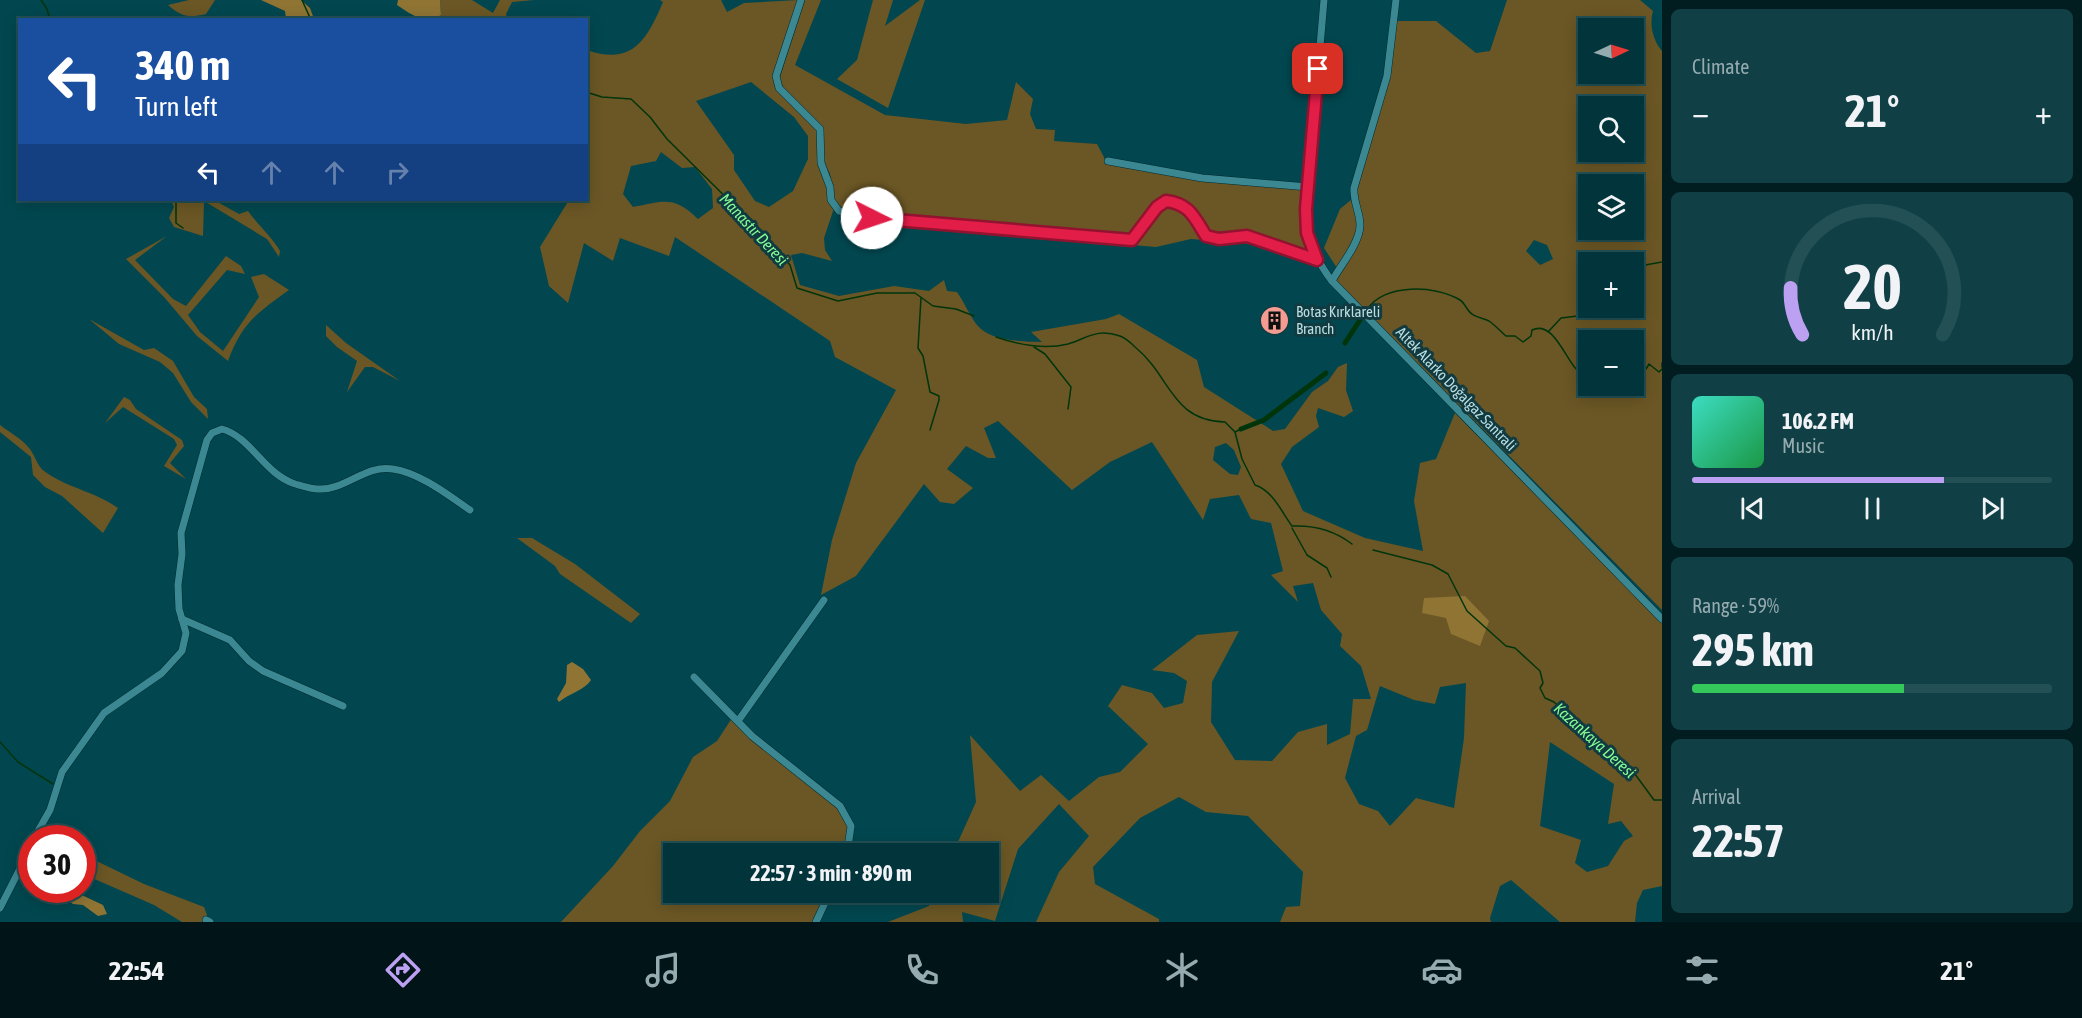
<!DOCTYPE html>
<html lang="en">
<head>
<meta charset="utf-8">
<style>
	:root { --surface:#02353b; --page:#104046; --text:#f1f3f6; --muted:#96abaf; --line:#235055; --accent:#bca0f2 }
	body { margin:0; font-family:"Asap Condensed",sans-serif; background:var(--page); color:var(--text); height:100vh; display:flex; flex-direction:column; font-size:22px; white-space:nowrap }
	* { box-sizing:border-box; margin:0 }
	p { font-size:20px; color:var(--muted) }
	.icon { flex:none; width:33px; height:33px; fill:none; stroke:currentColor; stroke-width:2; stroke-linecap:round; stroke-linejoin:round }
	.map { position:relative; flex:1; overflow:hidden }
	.drawer { display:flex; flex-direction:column; gap:9px; padding:9px; background:#011d20; width:420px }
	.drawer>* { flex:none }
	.guide { position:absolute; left:18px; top:18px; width:570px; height:183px; border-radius:0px; box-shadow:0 3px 15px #0003,0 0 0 2px var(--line); background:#1a4fa0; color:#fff; overflow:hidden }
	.needle { width:39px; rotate:86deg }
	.controls { position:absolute; left:1578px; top:18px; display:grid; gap:12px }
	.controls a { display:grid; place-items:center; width:66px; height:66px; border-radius:0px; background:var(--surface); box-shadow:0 3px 15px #0003,0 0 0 2px var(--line); font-size:30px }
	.speed { position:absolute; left:18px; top:825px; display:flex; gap:12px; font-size:30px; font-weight:700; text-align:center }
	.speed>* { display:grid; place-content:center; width:78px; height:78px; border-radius:50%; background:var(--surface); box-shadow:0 3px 15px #0003,0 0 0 2px var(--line); line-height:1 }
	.speed .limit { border:9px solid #d22; background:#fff; color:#111 }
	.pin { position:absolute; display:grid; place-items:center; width:51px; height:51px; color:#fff; margin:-26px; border-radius:12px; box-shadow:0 3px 9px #0006 }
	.me { position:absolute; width:66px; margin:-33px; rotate:94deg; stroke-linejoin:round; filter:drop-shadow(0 0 4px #0008) }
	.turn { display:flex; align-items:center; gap:21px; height:126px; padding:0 18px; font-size:27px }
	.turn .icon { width:78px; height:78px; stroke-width:2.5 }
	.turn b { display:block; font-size:42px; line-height:51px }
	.lanes { display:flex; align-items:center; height:57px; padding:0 18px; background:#0003; justify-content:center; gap:30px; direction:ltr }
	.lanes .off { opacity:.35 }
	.big { font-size:45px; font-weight:700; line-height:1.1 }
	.drawer .widget { flex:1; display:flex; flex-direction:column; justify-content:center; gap:9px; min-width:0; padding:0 21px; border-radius:9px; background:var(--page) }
	.drawer .dial { align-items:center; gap:0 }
	.dial svg { height:156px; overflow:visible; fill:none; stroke:var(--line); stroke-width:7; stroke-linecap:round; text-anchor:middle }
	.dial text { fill:var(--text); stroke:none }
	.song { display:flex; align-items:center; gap:18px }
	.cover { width:72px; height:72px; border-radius:9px; background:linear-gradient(135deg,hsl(170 70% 55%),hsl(140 70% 35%)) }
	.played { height:6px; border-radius:3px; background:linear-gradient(90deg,var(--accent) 70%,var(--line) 70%) }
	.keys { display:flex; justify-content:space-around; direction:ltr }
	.heat { display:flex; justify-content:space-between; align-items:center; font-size:33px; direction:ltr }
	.charge { height:9px; border-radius:4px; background:linear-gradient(90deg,#34c759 59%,var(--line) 0) }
	.trip { position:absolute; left:663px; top:843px; width:336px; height:60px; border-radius:0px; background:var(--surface); box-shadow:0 3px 15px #0003,0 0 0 2px var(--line); font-weight:700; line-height:60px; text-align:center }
	.tab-bar { display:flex; height:96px; justify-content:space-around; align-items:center; background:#011518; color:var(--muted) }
	.tab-bar .icon { width:42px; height:42px }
	.tab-bar .active { color:var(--accent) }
	.tab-bar b { font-size:27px; color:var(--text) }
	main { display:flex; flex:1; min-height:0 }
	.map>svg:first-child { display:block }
	.green { fill:#6b5725; fill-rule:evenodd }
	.forest { fill:#8f7434 }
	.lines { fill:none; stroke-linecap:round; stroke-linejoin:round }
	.stream { stroke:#00350b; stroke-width:1.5 }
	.canal { stroke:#00350b; stroke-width:5 }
	.minor-casing { stroke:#002b30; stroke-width:8 }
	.minor { stroke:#3b8892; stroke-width:7 }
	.route-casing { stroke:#92132f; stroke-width:15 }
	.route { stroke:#e11d48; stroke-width:10 }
	.labels { text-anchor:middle; stroke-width:6; stroke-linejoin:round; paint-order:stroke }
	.poi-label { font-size:15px; fill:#badee3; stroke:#113b40; text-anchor:start }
	.street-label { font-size:15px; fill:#badee3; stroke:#113b40 }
	.water-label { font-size:16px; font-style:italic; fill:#84fc94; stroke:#113b40 }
</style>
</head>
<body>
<main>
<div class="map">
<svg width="1662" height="922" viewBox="0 0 1662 922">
	<rect width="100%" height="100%" fill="#02474f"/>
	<g class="green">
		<path d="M189 0H215L206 14C190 18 181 17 168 5Z"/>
		<polygon points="440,0 472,0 493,13 500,0 534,0 512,2 506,14 507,19 435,20 441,15"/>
		<path d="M660 0H721L727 12 744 3 798 0 775 83 818 130 834 208 824 238 825 250 832 261 802 253 791 255 800 285 839 296 894 286 929 291 944 280 947 291 957 292C964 302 970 316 977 325 991 342 1022 341 1042 342L1031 332 1106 319 1119 314 1197 360 1204 387 1273 431 1285 429 1312 392 1328 381 1338 367 1347 363 1346 390 1353 411 1344 417 1318 408 1316 416 1319 427 1292 447 1281 464 1303 511 1365 538 1423 551 1414 501 1420 463 1436 459 1455 413 1662 623V886L1643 890 1637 903 1635 922H1560L1511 880 1500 886 1490 918 1491 922H1280L1286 907 1300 906 1303 872 1248 816 1206 812 1179 797 1140 818 1093 867 1095 884 1159 919V922H1036L1059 872 1089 836 1059 804 1018 849 995 921 962 912 963 922H888L929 906 935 893 988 892V854L953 853 976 802 970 735 1020 791 1041 775 1069 801 1099 777 1120 772 1148 744 1108 706 1122 685 1152 693 1164 708 1183 703 1187 681 1174 673 1152 670 1197 635 1239 631 1212 682 1211 722 1235 760 1272 761 1298 732 1327 724V745L1350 734 1353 699H1371L1361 666 1340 646 1342 634 1321 610 1313 583 1293 586 1298 602 1271 575 1283 571 1271 523 1251 519 1239 495 1210 499 1203 520 1152 442 1110 462 1072 490 998 421 984 428 996 458H988L966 446 947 469 973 488 954 504 940 502 924 484 856 576 821 595 832 540 856 463 896 390 835 357 830 341 675 237 669 256 620 238 613 261 584 243 568 303 549 286 540 247 569 200H586L587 50C632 66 647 40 663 2ZM751 82 794 117 808 136V159L793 191 769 207 755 201 734 170V155L696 101ZM661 152 682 168 695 167 712 189 713 208 698 219C674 195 663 201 633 207L623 194 631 166 656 161ZM1226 443 1234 450 1241 467 1238 475 1230 474 1213 460 1215 447ZM1466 683 1464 738 1454 808 1416 798 1390 826 1378 811 1359 804 1345 778 1356 736 1367 730 1380 686 1414 700 1435 704 1440 687ZM1550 742 1614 784 1608 824 1621 821 1633 836 1624 841 1608 866 1587 872 1575 863 1581 840 1540 826Z"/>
		<polygon points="805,0 821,0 795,65 885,115 966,124 1007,120 1016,82 1033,99 1030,114 1036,129 1055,130 1054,141 1097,144 1107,163 1167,175 1305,189 1303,235 1312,261 1294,253 1243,243 1191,239 1156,247 1051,238 1051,232 874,216 843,210 833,199 830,174 823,161 822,128 783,88 780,77"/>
		<polygon points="873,0 893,0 885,26 920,0 925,0 888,108 837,79 857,60"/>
		<path d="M1507 0H1640L1653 11C1649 25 1653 40 1662 51V610L1335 280 1361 235 1356 185 1390 78 1396 21H1436L1476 53 1490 51ZM1588 28H1634V74H1588ZM1588 106H1634V152H1588ZM1588 184H1634V230H1588ZM1534 240 1547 245 1553 259 1540 265 1526 251ZM1588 262H1634V308H1588ZM1588 340H1634V386H1588Z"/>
		<path d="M171 200H214L239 214 248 211C258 225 271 236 280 251L279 257 267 239 204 201 203 236 174 227 169 218 174 207Z"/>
		<polygon points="1351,200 1358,223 1356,234 1337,268 1324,248 1340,209"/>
		<path d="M167 236 135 260 173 299 186 306 226 256 241 266 245 274 227 270 188 315 200 332 223 351 259 297 251 277 264 274 289 290C257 313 242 323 228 361L197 336 164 297 126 259Z"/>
		<polygon points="89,319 144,350 154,348 173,361 194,397 207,409 208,419 191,402 173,373 160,362 119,344"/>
		<polygon points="326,325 346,343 400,381 373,367 365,367 347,392 357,361 337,347 326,336"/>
		<polygon points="124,397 130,400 136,409 182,440 184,446 170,463 186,479 164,466 177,445 174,439 123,407 105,423"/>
		<path d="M0 425C9 432 22 439 29 448 35 455 37 466 44 471 67 488 94 491 118 508L103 533 62 496 45 487 33 475 31 457 0 432Z"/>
		<polygon points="517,538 532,538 575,564 640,614 631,623 560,574 555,566"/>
		<polygon points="732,718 837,807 848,827 844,853 674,854 674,892 826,893 812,922 561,922 613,866 640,831 670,801 693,757 717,741"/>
		<polygon points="82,854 144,884 204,907 207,915 202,922 182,922 154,905 83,874"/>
	</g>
	<g class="forest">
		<polygon points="261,0 301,0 310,8 314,19 286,19 285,11"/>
		<path d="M398 0H440L441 15C425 26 411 14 397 5Z"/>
		<polygon points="1465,596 1489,621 1480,646 1451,634 1446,618 1422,613 1424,598"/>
		<path d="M572 662 583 669 591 680C585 690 568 694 559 702L557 699 566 683 567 665Z"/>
		<polygon points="56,890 71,890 103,905 107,914 98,916 83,905 73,904"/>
	</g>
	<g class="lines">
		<g class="stream">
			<polyline points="41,0 47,9 50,20"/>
			<polyline points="302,0 311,20"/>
			<polyline points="586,92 602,97 631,99 650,117 667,139 766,237 790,265 797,288 838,301 877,293 915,293 933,306 956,309 974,316"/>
			<polyline points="176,200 176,223 183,228"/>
			<polyline points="1634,267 1662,262"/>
			<polyline points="921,298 918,348 923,356 930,392 939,396 939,400 930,430"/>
			<path d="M1367 310C1383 283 1436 285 1460 300 1465 303 1467 311 1472 314 1477 318 1484 318 1489 321 1495 325 1501 332 1506 336H1515L1523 342 1531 336 1532 330C1553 320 1565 358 1577 370L1588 373"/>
			<polyline points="1548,332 1561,318 1586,315 1595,308"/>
			<path d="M996 337C1019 345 1044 350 1068 344 1088 338 1096 328 1120 336 1126 338 1131 343 1135 347 1171 376 1171 421 1225 422L1235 432 1242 459 1255 485C1273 491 1281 511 1292 526 1314 525 1334 530 1352 544"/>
			<polyline points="1034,347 1045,354 1071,387 1068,409"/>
			<polyline points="1662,363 1662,367"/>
			<polyline points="1634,370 1646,369 1649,364 1659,372 1662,369"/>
			<polyline points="1235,432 1241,429"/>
			<polyline points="1292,528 1307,555 1327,568 1331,577"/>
			<polyline points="1373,550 1432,565 1448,574 1467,611 1506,646 1515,648 1540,671 1543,683 1540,688 1545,698 1554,702 1587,734 1632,770 1654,800 1662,800"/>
			<polyline points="0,742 18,762 53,784"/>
		</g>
		<g class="canal">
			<polyline points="1345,343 1360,320"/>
			<polyline points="1241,429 1264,420 1326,373"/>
		</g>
		<defs>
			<g id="minor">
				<path d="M801 0 776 76 779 88 820 129 821 163 830 187 831 200 839 211 872 218 1132 240C1145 227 1152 211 1166 201 1190 204 1194 217 1206 236L1219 239 1247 236 1317 260"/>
				<path d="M1324 0 1306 209C1308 238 1314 258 1332 281L1662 619"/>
				<polyline points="1108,161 1202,178 1308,187"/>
				<path d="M1332 281C1340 266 1360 243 1360 225 1360 212 1353 202 1354 188L1387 76 1396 0"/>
				<polyline points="182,619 230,640 249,661 263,671 343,706"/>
				<polyline points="694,677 752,736 840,806 851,826 847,854"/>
				<polyline points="738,721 824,600"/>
				<path d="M34 838 50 810 62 772 104 713 162 673 182 651 186 633 179 609 178 585 182 554 181 533 207 440 212 433 222 429C251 437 264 474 295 484 302 486 311 489 318 489 344 491 366 464 393 469 420 473 448 495 470 510"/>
				<polyline points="0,908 32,845"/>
				<polyline points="206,920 210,922"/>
				<polyline points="816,922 830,892"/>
			</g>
		</defs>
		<use href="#minor" class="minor-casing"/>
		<use href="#minor" class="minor"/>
	</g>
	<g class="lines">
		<defs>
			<path id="route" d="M872 218 1132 240 1157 207 1166 201C1190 204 1194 217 1206 236L1219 239 1247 236 1317 260 1307 233 1306 209 1318 69"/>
		</defs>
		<use href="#route" class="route-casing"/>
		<use href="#route" class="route"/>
	</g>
	<defs>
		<symbol id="building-disc" viewBox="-11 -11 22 22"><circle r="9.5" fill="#f59c92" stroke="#113b40"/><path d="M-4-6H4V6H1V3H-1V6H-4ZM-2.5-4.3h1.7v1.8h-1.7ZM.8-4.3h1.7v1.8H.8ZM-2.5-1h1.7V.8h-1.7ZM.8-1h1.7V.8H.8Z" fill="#111"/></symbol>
	</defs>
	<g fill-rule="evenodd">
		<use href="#building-disc" x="1258" y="304" width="33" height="33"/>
	</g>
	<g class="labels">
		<g class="poi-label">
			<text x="1296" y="317">Botas Kırklareli<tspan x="1296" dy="17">Branch</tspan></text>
		</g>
		<g class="street-label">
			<text transform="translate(1456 389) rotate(46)" y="5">Altek Alarko Doğalgaz Santrali</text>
		</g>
		<g class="water-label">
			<text transform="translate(754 229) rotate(47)" y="6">Manastır Deresi</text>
			<text transform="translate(1595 740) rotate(42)" y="6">Kazankaya Deresi</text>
		</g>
	</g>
</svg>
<div class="controls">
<a><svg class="needle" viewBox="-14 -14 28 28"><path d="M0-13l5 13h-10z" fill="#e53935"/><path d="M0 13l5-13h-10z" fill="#96abaf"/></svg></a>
<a><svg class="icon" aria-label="search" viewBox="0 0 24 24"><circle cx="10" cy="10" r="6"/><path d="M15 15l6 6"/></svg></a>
<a><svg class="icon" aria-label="layers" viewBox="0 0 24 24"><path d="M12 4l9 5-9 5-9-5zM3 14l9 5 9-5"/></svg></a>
<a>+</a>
<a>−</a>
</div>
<div class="speed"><div class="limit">30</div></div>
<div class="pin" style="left:1318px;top:69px;background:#d93025"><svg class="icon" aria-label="arrive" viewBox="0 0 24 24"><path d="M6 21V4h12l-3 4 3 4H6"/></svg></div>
<svg class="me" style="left:872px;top:218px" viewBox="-20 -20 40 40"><circle r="19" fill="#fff"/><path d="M0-13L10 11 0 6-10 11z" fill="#e11d48"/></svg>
<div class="trip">22:57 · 3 min · 890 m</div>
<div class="guide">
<div class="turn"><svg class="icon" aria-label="left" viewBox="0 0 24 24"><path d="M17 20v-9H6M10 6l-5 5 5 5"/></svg><div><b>340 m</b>Turn left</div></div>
<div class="lanes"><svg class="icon" aria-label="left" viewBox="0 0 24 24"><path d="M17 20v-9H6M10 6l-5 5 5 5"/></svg><svg class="icon off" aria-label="ahead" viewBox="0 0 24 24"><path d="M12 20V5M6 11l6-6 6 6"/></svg><svg class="icon off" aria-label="ahead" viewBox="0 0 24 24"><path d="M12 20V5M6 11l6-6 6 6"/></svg><svg class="icon off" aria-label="right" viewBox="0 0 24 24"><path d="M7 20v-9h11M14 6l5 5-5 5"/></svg></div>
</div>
</div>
<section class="drawer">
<div class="widget"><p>Climate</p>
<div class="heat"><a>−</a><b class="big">21°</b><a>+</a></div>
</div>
<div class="widget dial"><svg viewBox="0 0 100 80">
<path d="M14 69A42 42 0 1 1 86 69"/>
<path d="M14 69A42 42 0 0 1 8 45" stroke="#bca0f2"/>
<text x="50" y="56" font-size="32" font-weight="700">20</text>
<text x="50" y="72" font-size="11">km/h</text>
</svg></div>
<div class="widget">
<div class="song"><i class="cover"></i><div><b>106.2 FM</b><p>Music</p></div></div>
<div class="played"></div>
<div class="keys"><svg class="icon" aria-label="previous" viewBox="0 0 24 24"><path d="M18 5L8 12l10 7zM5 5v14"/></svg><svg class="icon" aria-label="pause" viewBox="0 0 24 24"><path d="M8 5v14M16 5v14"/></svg><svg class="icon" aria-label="next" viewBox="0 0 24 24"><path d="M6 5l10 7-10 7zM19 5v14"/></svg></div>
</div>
<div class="widget"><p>Range · 59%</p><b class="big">295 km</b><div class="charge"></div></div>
<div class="widget"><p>Arrival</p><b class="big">22:57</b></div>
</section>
</main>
<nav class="tab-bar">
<b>22:54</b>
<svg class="icon active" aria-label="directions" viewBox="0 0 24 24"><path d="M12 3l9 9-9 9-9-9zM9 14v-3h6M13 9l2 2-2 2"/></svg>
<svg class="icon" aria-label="music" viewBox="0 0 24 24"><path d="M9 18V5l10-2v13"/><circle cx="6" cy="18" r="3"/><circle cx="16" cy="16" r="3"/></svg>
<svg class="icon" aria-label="phone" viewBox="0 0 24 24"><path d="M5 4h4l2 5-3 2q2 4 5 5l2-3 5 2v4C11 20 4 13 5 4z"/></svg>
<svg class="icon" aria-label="climate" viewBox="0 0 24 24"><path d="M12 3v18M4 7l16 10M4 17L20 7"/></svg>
<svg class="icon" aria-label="car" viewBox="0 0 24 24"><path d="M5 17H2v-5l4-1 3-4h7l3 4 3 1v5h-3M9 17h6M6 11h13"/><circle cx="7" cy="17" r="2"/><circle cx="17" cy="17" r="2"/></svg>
<svg class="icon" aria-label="filters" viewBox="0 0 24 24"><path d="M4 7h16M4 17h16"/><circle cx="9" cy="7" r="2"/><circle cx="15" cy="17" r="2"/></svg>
<b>21°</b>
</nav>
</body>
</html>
